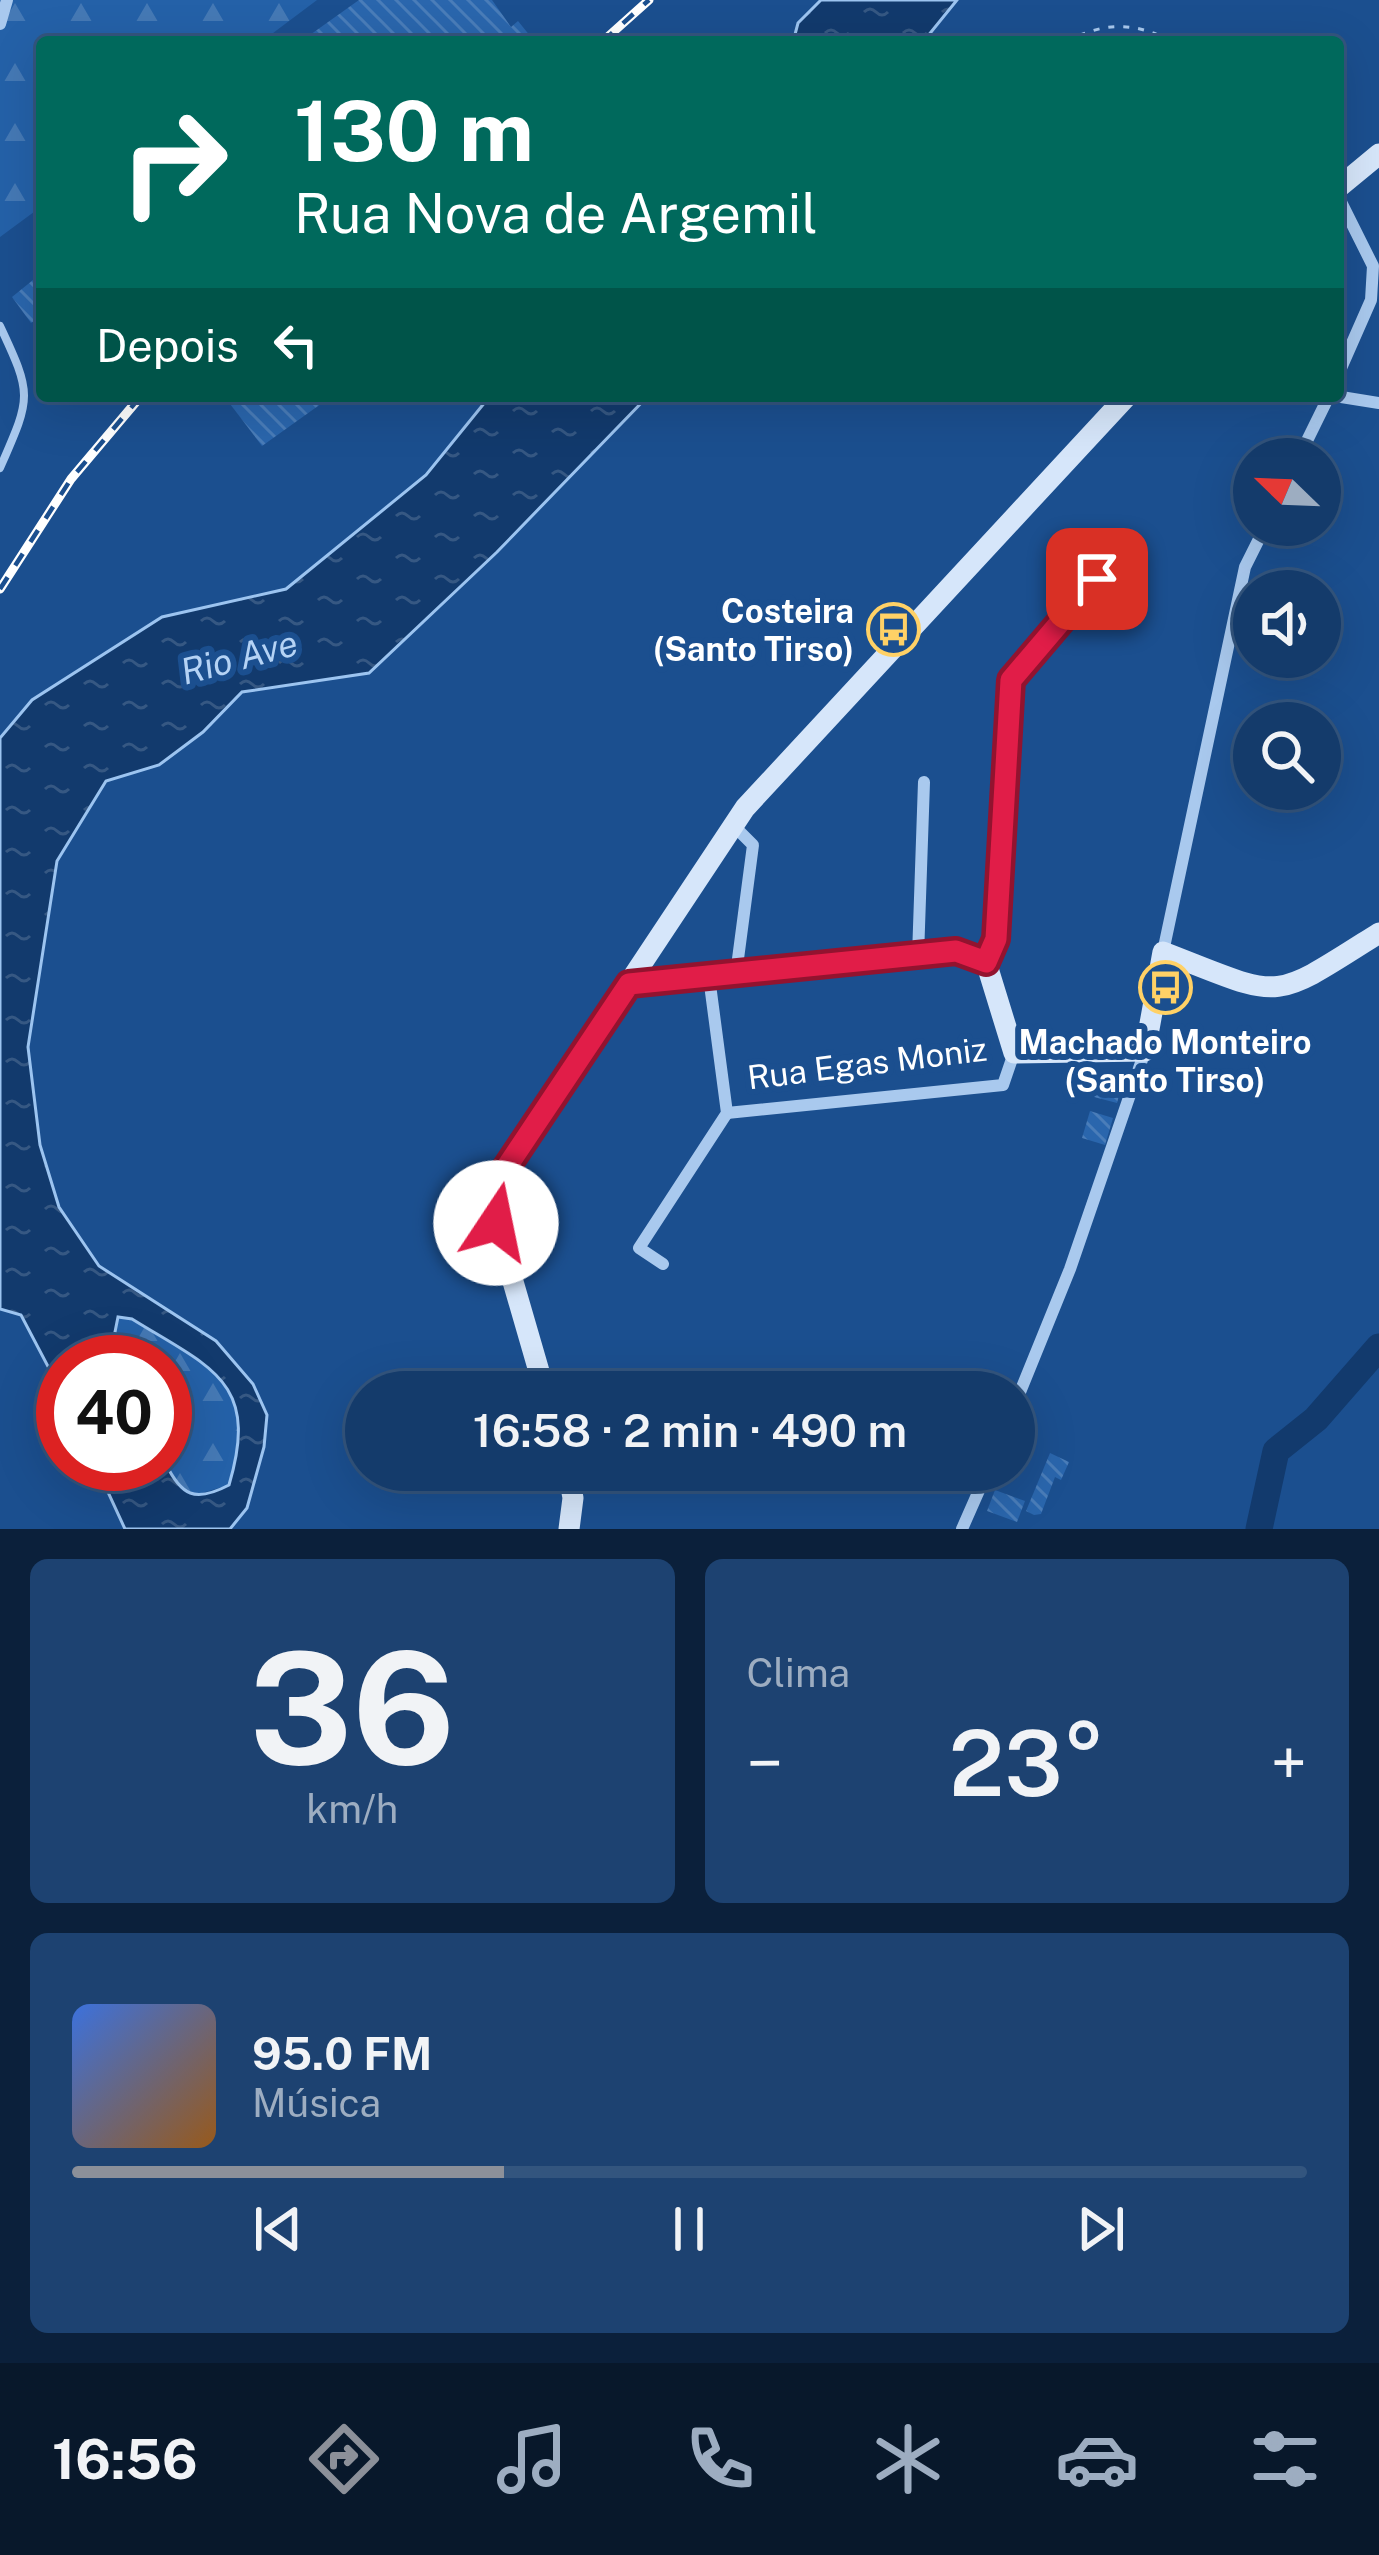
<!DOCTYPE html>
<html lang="pt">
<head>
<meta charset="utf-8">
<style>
	:root { --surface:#143b6b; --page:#1d4271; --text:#f1f3f6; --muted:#9dadc1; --line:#33557e; --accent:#8c9099 }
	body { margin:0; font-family:"Public Sans",sans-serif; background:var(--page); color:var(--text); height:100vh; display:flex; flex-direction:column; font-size:45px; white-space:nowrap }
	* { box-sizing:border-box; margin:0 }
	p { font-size:39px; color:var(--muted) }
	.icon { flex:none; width:66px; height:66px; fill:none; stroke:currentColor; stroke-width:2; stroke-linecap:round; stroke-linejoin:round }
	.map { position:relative; height:1529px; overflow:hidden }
	.sheet { display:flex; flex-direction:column; gap:30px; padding:30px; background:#0b203b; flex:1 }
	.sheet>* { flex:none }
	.guide { position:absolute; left:36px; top:36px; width:1308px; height:366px; border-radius:12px; box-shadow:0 12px 48px #0002,0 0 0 3px var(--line); background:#00695c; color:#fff; overflow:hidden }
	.needle { width:78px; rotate:293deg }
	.tools { position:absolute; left:1233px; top:438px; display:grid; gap:24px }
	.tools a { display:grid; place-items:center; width:108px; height:108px; border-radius:50%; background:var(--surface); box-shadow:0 12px 48px #0002,0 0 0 3px var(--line); font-size:60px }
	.speed { position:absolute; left:36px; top:1335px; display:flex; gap:24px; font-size:60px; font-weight:700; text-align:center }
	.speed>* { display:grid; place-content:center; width:156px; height:156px; border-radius:50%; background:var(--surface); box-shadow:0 12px 48px #0002,0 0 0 3px var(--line); line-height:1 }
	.speed .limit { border:18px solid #d22; background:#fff; color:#111 }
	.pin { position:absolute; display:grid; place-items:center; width:102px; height:102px; color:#fff; margin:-51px; border-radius:24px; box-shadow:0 6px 18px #0006 }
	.me { position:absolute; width:132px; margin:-66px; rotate:11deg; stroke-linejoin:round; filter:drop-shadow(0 0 9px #0008) }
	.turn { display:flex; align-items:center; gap:42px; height:252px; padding:0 60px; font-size:54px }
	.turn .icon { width:156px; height:156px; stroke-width:2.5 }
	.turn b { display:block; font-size:84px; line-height:102px }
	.then { display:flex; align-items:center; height:114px; padding:0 60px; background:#0003; gap:24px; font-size:45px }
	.big { font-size:90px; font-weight:600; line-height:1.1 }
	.sheet .card { flex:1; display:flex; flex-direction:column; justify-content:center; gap:18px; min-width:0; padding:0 42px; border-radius:18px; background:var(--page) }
	.sheet .dial { align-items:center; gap:0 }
	.dial b { font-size:156px; line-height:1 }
	.song { display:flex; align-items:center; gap:36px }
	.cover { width:144px; height:144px; border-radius:18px; background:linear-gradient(135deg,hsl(220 70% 55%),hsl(30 70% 35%)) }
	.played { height:12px; border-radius:6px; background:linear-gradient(90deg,var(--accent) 35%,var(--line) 35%) }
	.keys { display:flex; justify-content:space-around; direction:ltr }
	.heat { display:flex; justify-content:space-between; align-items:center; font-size:66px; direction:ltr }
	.sheet .tiles { flex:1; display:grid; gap:30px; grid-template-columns:1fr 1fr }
	.card:last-child { grid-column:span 2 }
	.trip { position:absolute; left:345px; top:1371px; width:690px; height:120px; border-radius:60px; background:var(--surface); box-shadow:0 12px 48px #0002,0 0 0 3px var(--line); font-weight:600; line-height:120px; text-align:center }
	.tab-bar { display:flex; height:192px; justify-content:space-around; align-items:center; background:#08182b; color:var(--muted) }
	.tab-bar .icon { width:84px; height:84px }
	.tab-bar .selected { color:var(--accent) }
	.tab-bar b { font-size:54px; color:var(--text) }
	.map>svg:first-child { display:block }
	.forest { fill:url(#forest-firs) }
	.water { fill:url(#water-ripples); stroke:#9cc4f0; stroke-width:3 }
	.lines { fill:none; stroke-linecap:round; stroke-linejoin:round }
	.river { stroke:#123a6d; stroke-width:27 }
	.building { fill:url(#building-back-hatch) }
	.path { stroke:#a9c9ee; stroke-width:3; stroke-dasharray:6 9; stroke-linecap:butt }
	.lane { stroke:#a9c9ee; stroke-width:8 }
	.street { stroke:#a9c9ee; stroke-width:12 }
	.secondary { stroke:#d6e6fa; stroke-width:21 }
	.rail-casing { stroke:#fff; stroke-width:9 }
	.rail { stroke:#1b4f8f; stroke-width:4.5; stroke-dasharray:14; stroke-linecap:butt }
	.route-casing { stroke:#92132f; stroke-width:30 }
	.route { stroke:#e11d48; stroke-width:21 }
	.labels { text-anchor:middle; stroke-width:12; stroke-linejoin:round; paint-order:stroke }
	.poi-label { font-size:33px; font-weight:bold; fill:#fff; stroke:#1b4f8f; text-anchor:end }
	.street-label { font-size:33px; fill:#fff; stroke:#1b4f8f }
	.water-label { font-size:36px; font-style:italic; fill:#b5d3f5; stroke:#1b4f8f }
</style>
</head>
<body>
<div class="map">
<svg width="1379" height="1529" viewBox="0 0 1379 1529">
	<defs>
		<pattern id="forest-firs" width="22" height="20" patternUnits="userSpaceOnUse" patternTransform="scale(3)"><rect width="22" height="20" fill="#2461a8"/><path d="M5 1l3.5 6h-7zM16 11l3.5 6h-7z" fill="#4579b5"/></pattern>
		<pattern id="water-ripples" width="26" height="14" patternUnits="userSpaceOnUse" patternTransform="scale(3)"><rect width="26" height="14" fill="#123a6d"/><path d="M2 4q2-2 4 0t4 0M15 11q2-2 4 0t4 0" fill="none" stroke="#365883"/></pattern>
		<pattern id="building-back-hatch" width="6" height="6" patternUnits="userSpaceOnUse" patternTransform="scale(3)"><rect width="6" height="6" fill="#2a66ad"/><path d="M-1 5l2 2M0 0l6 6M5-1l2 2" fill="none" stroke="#4a7db9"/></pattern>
	</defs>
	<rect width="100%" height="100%" fill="#1b4f8f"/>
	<g class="forest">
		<polygon points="0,0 317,0 261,42 42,42 42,206 0,237"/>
		<path d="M118 1317 131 1319C211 1369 260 1381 229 1485L191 1496C150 1473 165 1403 165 1362H125L115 1331Z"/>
	</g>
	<g class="water">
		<polygon points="821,0 957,0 923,42 793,42 798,23"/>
		<path d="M490 396H648L497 552 369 673 242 692 203 732 159 765 106 781 57 861 28 1047 40 1145 59 1207 99 1266 216 1341 253 1384 267 1415 264 1447 247 1508 230 1529H125L95 1464 165 1462C181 1496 195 1503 229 1485 260 1381 211 1368 132 1319L118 1317 115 1332 125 1362H63V1395L21 1315 0 1309V738L32 700 162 617 286 589 426 475Z"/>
	</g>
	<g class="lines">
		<polyline class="river" points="1259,1529 1276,1451 1316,1419 1379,1347"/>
	</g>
	<g class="building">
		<polygon points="359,0 492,0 511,27 518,21 535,42 300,42"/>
		<polygon points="33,280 42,292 42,315 31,323 12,297"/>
		<polygon points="224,396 332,396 262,446"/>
		<polygon points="1101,1070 1124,1077 1117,1103 1094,1097"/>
		<polygon points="1090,1111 1113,1118 1105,1145 1082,1138"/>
		<polygon points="1050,1453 1069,1462 1061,1480 1055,1477 1041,1514 1034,1515 1026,1511"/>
		<polygon points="995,1490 1025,1501 1017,1522 987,1511"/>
	</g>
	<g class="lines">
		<path class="path" d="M1066 42C1103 22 1135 21 1172 42"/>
		<path class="lane" d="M0 326C33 396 31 397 0 468"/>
		<g class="street">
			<polyline points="0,24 7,0"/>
			<polyline points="1338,196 1373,266 1371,300 1338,375"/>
			<polyline points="1335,396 1379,403"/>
			<polyline points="1298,459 1329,396"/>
			<polyline points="733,825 753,845 736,974"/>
			<polyline points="1163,952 1245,567 1266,525"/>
			<polyline points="918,956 924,782"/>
			<polyline points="986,962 996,939 1011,680 1126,546"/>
			<polyline points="727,1113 1003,1085 1014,1053"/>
			<polyline points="663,1264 639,1248 727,1113 709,977"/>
			<polyline points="1014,1407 1070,1269 1145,1051"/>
			<polyline points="962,1529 988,1470"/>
		</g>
		<g class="secondary">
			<polyline points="1338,188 1379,154"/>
			<path d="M629 984 956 951 986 962 1014 1053 1145 1051 1163 952C1285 999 1267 1004 1379 933"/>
			<polyline points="545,1392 496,1223 502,1174 745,808 1127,396"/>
			<polyline points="568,1470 573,1498 569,1529"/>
		</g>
		<defs>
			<g id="rail">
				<polyline points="602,42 649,0"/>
				<polyline points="0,589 71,479 141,396"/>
			</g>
		</defs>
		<use href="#rail" class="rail-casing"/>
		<use href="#rail" class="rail"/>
	</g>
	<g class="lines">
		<defs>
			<polyline id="route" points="496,1223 502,1174 629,984 956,951 986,962 996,939 1011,680 1097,579"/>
		</defs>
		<use href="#route" class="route-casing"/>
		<use href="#route" class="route"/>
	</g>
	<defs>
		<symbol id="bus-ring" viewBox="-11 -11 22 22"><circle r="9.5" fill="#1b4f8f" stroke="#ffd166" stroke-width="1.5"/><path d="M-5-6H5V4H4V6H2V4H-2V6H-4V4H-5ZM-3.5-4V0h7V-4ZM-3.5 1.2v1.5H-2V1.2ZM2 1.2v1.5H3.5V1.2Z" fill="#ffd166"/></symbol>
	</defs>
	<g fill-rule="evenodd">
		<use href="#bus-ring" x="864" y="600" width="59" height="59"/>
		<use href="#bus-ring" x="1136" y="958" width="59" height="59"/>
	</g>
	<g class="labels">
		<g class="poi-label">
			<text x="854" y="623">Costeira<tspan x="854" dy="38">(Santo Tirso)</tspan></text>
			<text x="1165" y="1054" text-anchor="middle">Machado Monteiro<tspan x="1165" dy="38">(Santo Tirso)</tspan></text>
		</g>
		<g class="street-label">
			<text transform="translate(867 1063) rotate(-7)" y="12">Rua Egas Moniz</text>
		</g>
		<g class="water-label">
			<text transform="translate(239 657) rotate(-15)" y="13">Rio Ave</text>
		</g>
	</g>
</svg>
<div class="tools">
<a><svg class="needle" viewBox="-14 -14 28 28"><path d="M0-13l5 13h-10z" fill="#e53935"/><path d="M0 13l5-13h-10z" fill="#9dadc1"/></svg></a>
<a><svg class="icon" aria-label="sound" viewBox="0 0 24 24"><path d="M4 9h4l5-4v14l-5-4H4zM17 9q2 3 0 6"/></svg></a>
<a><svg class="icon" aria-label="search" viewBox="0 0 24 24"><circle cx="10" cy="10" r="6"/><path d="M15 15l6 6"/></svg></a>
</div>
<div class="speed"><div class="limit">40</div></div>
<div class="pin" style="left:1097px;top:579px;background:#d93025"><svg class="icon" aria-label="arrive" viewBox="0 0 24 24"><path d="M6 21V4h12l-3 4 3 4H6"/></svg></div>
<svg class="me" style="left:496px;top:1223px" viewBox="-20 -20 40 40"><circle r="19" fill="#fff"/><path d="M0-13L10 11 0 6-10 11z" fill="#e11d48"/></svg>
<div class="trip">16:58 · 2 min · 490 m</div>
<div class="guide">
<div class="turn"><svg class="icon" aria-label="right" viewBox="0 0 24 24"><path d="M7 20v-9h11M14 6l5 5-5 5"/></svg><div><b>130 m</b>Rua Nova de Argemil</div></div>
<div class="then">Depois<svg class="icon" aria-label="left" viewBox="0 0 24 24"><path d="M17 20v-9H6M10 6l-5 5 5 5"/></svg></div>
</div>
</div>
<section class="sheet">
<div class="tiles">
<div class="card dial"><b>36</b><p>km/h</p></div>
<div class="card"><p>Clima</p>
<div class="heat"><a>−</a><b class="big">23°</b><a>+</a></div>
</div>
<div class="card">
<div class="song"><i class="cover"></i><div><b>95.0 FM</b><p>Música</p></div></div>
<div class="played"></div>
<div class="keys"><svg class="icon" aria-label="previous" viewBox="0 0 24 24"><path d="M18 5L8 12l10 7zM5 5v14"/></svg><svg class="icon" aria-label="pause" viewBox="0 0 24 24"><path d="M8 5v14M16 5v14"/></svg><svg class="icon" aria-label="next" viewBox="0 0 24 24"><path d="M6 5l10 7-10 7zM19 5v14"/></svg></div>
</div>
</div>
</section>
<nav class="tab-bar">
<b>16:56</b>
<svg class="icon selected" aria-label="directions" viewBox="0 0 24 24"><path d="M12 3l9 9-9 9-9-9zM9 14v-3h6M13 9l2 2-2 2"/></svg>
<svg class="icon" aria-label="music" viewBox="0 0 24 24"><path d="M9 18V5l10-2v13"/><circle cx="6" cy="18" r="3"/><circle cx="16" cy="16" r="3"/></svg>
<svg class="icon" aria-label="phone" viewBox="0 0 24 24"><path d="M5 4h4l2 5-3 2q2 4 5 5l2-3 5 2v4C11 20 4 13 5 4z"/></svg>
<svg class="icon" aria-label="climate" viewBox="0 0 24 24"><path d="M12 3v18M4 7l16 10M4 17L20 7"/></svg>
<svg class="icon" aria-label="car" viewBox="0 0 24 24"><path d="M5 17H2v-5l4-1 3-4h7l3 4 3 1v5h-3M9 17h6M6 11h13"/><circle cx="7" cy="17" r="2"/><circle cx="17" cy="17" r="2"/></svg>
<svg class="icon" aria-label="filters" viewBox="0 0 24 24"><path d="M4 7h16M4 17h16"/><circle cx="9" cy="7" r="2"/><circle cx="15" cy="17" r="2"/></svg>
</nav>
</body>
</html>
